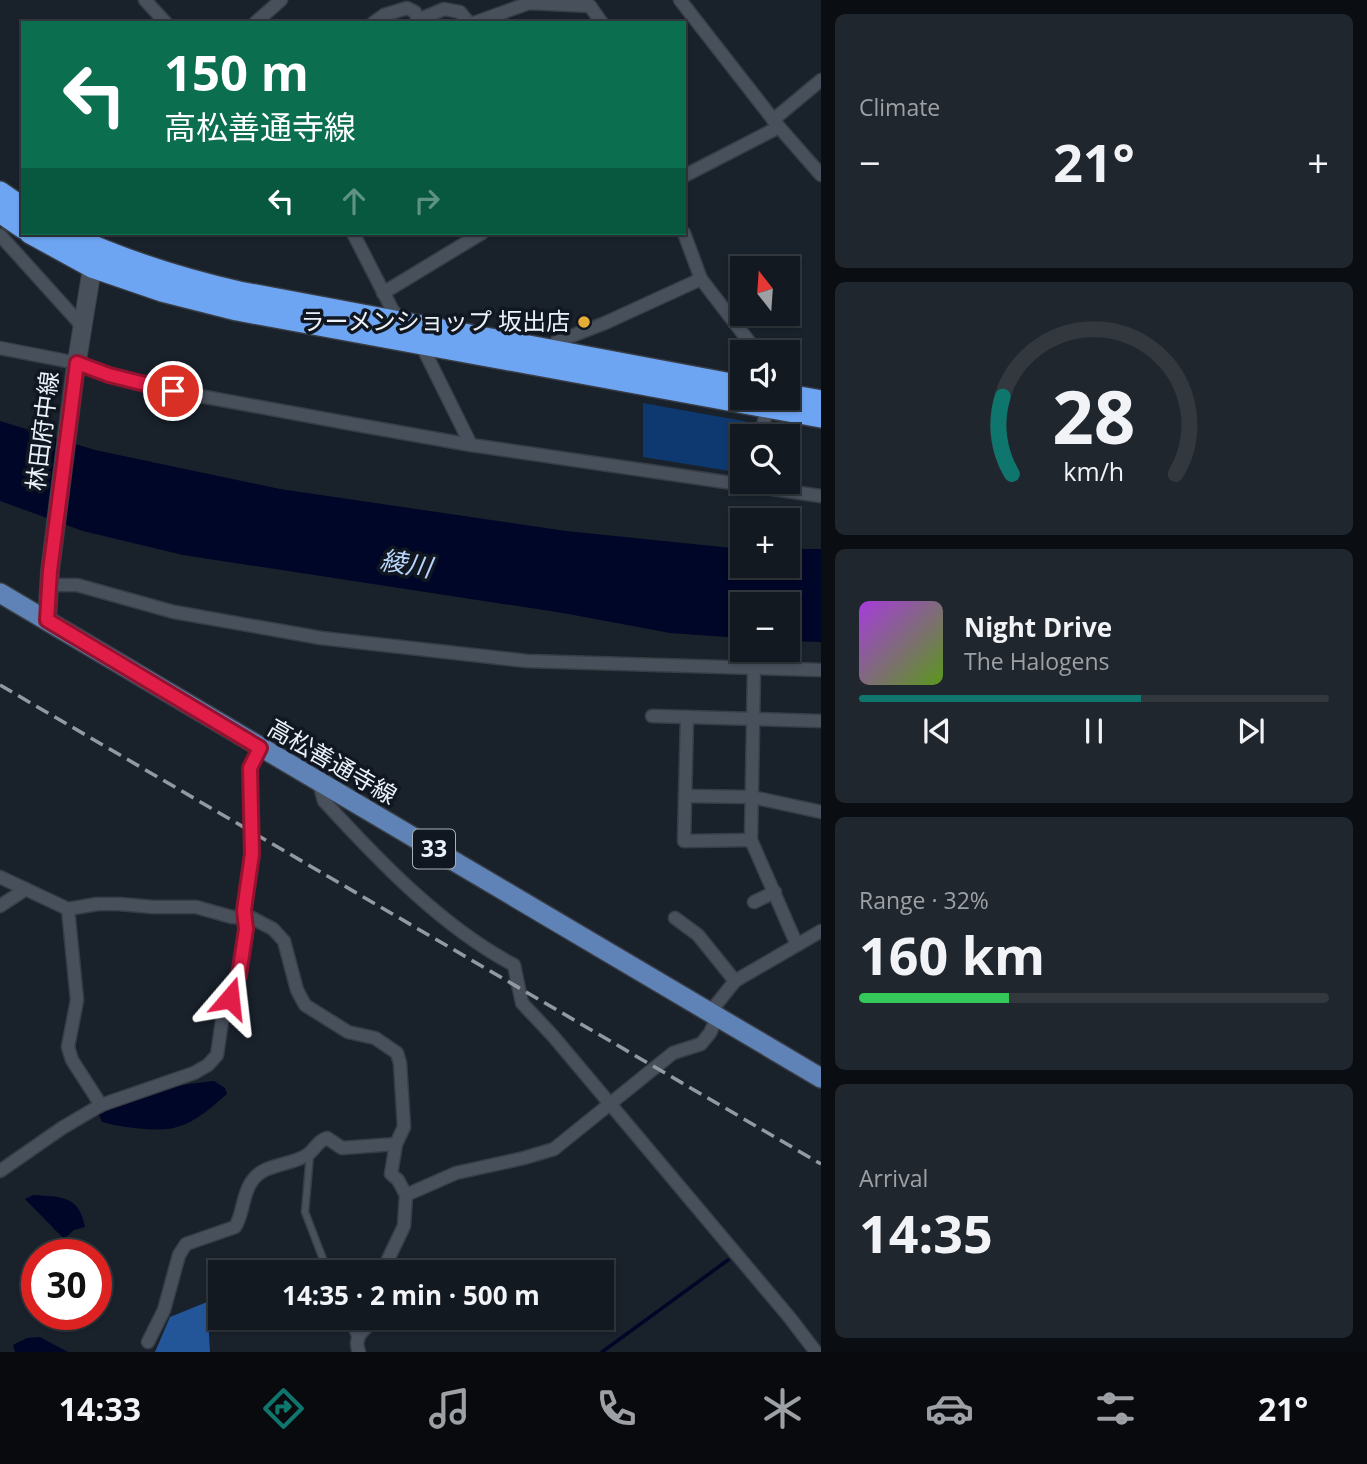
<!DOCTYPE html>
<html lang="en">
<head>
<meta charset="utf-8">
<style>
	:root { --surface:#131920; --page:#20262d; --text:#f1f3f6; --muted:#9da0a5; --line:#32383e; --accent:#0f766e }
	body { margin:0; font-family:"Open Sans","Noto Sans JP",sans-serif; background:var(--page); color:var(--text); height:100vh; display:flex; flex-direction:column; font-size:26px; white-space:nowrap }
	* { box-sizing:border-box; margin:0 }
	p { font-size:23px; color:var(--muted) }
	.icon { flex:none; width:38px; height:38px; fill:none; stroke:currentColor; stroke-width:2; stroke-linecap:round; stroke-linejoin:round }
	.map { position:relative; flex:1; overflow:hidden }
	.drawer { display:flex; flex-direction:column; gap:14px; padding:14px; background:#0a0e12; width:546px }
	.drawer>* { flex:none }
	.hud { position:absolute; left:21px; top:21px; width:665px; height:214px; border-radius:0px; box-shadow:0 2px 5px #0004,0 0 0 2px var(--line); background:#0b6e4f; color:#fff; overflow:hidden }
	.needle { width:46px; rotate:343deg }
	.tools { position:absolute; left:730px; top:256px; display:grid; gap:14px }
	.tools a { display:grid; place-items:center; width:70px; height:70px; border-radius:0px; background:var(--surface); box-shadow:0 2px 5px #0004,0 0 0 2px var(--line); font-size:35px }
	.speed { position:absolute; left:21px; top:1239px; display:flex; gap:14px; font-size:35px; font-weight:700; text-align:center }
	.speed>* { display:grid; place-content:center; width:91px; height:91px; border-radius:50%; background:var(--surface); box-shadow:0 2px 5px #0004,0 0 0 2px var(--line); line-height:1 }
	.speed .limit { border:10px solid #d22; background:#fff; color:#111 }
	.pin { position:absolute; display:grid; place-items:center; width:60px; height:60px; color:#fff; margin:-30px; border:4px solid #fff; border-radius:50%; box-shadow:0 2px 7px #0007 }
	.me { position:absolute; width:77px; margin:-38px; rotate:17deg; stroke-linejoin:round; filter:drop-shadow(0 0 5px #0008) }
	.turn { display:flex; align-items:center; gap:24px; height:147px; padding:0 28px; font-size:32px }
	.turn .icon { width:91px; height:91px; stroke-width:2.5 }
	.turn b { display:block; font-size:49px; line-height:60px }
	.lanes { display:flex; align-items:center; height:66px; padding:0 28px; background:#0003; justify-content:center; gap:35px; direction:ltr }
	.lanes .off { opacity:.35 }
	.big { font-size:52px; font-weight:700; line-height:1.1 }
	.drawer .widget { flex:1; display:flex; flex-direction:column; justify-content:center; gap:10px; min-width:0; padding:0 24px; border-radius:10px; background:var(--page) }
	.drawer .dial { align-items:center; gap:0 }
	.dial svg { height:182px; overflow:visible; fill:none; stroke:var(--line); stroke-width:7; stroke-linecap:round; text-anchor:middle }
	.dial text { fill:var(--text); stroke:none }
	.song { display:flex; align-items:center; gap:21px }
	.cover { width:84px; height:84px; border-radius:10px; background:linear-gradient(135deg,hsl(280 70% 55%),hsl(90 70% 35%)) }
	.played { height:7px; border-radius:4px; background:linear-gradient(90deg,var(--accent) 60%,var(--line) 60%) }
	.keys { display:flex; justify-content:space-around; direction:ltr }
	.heat { display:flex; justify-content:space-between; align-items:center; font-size:38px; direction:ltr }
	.charge { height:10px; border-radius:5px; background:linear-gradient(90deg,#34c759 32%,var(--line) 0) }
	.trip { position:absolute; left:208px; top:1260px; width:406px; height:70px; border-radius:0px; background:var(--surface); box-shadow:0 2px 5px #0004,0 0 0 2px var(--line); font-weight:700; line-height:70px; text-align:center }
	.dock { display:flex; height:112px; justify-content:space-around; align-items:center; background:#080a0d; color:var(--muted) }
	.dock .icon { width:49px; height:49px }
	.dock .current { color:var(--accent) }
	.dock b { font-size:32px; color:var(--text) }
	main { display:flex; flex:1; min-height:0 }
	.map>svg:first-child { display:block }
	.green { fill:#0e3970 }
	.forest { fill:#235699 }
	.water { fill:#000627 }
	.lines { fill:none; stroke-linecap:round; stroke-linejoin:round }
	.stream { stroke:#000627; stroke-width:3.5 }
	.lane-casing { stroke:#383d45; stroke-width:9 }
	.street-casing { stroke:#383d45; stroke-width:15 }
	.secondary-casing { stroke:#383d45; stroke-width:20 }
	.primary-casing { stroke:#383d45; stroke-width:22 }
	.highway-casing { stroke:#383d45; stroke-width:24 }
	.lane { stroke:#48505c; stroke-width:6 }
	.street { stroke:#48505c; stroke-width:12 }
	.secondary { stroke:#48505c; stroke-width:18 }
	.primary { stroke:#5f83b6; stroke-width:19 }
	.highway { stroke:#6ea5f2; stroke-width:21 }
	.rail { stroke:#9299a1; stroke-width:3.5; stroke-dasharray:14 7; stroke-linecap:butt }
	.route-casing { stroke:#92132f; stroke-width:18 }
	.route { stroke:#e11d48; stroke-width:12 }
	.poi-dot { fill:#e6ad36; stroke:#101721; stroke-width:2.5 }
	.labels { text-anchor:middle; stroke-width:7; stroke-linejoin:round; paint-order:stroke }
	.shield { fill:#101721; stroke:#a9b0b8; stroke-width:2 }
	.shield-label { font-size:23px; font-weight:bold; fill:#ebf1f8 }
	.poi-label { font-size:24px; fill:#ebf1f8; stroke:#101721; text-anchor:end }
	.street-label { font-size:24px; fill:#ebf1f8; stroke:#101721 }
	.water-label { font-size:26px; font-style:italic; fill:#b9d4fa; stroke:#101721 }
</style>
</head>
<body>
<main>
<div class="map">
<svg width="821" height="1352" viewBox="0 0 821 1352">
	<rect width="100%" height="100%" fill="#19212b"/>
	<polygon class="green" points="643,403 760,424 758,436 742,436 742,473 643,457"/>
	<polygon class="forest" points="207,1302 210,1352 155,1352 170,1317"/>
	<g class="water">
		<polygon points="0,421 95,450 280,489 566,531 742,549 742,565 788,565 788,549 821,549 821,642 788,641 788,604 742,604 742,638 670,633 563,613 183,555 83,531 0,501"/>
		<path d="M214 1081 225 1088 227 1094C213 1106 196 1122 177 1127 158 1133 121 1127 102 1122L99 1115C142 1093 166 1086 214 1081Z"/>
		<path d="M33 1195C61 1197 79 1195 85 1227L74 1230 64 1239 25 1199Z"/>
		<polygon points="40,1337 68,1352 15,1352 13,1345 27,1338"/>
	</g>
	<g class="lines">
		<polyline class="stream" points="602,1352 728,1260"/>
		<defs>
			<g id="lane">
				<polyline points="310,1154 305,1212 328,1272"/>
				<polyline points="347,1318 356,1338"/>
			</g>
			<g id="street">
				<polyline points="145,0 166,23"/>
				<polyline points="680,0 779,127 821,175"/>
				<polyline points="590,6 602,23"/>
				<polyline points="255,23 281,0"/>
				<polyline points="373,23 384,15 407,8 415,12 418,20 444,9 460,12 469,23"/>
				<polyline points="474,23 529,3 590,6"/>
				<polyline points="773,120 821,80"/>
				<polyline points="684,176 779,127"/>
				<polyline points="353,233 393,311 402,320"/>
				<polyline points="684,233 701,279 751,344 750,352"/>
				<polyline points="0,235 83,327"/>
				<polyline points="383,293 482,233"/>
				<polyline points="420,342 471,445"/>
				<polyline points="556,342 605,323 701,279"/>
				<polyline points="0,348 77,363 109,375 173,391 347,423 471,445 821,496"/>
				<polyline points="761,436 767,407"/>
				<polyline points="49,585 77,585 174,612 321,638 527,661 821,670"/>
				<polyline points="754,669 751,840 797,945"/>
				<polyline points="652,716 821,721"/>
				<polyline points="687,717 684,841 751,840"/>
				<path d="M319 783 324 801C379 861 442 927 514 965L522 1003 553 1036 790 1318 816 1352"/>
				<polyline points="685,796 752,797 821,812"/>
				<polyline points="0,877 68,909 97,904 119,904 153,907 196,907 232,917 252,918 273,929 284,941 297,990 305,1005 348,1032 375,1038 397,1053 400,1063 404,1127 396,1144 391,1174 398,1180 406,1195 456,1173 524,1158 554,1149 673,1053 701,1044 710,1033 718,1015"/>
				<polyline points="754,902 775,892"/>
				<polyline points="0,906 26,889"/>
				<polyline points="68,909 77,1000 68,1047 72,1060 101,1105"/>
				<polyline points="675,918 698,935 735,981"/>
				<polyline points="711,1011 735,981 821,931"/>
				<polyline points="0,1171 62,1128 101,1105 194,1073 208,1065 217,1055 222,1021 239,976 246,929 244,910 252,854 250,767 260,748"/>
				<polyline points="382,1272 404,1226 406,1195"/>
				<path d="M148 1342 164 1310 179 1255 186 1244 235 1227C244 1213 242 1194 252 1181 264 1163 290 1166 307 1155 315 1150 317 1141 327 1138L342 1148 396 1144"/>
				<path d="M359 1352C352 1335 366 1328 378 1318"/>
			</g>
			<polyline id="secondary" points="47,620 50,571 75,373 94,256"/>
			<polyline id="primary" points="0,593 821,1078"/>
			<g id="highway">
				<polyline points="0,192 23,208"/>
				<polyline points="0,212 23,228"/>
				<polyline points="30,233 92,267 162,291 237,310 821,417"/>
				<path d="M64 233C121 260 178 278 239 292L742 386"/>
				<polyline points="788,395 821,401"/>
			</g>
		</defs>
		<use href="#lane" class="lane-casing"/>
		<use href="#street" class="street-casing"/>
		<use href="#secondary" class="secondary-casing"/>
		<use href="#primary" class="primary-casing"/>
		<use href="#highway" class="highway-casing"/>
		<use href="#lane" class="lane"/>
		<use href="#street" class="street"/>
		<use href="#secondary" class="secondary"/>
		<use href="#primary" class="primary"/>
		<use href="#highway" class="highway"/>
		<polyline class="rail" points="0,685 821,1164"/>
	</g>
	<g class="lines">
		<defs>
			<polyline id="route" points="173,391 109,375 77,363 50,571 47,620 260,748 250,768 252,854 244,910 246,929 239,975 230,998"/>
		</defs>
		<use href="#route" class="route-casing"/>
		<use href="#route" class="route"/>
	</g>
	<circle class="poi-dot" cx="584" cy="322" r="7"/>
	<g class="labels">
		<rect class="shield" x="413" y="829.5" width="42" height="39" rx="5"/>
		<g class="shield-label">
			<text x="434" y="857">33</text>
		</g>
		<g class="poi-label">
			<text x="570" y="330">ラーメンショップ 坂出店</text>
		</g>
		<g class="street-label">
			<text transform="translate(43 431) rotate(-83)" y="8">林田府中線</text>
			<text transform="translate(332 762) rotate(30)" y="8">高松善通寺線</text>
		</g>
		<g class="water-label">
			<text transform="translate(406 564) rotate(9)" y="9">綾川</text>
		</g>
	</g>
</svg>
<div class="tools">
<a><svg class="needle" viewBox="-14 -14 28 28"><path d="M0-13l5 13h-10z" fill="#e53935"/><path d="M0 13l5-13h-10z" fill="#9da0a5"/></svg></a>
<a><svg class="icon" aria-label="sound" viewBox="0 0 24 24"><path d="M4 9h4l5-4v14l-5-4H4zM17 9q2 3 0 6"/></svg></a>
<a><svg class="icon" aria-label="search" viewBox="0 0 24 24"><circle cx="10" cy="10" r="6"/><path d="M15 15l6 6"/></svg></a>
<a>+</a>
<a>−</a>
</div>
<div class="speed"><div class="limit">30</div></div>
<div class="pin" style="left:173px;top:391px;background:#d93025"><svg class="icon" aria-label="arrive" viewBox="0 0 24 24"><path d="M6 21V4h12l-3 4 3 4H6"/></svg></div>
<svg class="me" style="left:230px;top:998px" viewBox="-20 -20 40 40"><path d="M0-17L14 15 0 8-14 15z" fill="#e11d48" stroke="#fff" stroke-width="4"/></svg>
<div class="trip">14:35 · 2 min · 500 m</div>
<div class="hud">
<div class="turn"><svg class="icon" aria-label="left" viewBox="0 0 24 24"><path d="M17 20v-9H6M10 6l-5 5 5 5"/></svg><div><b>150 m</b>高松善通寺線</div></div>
<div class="lanes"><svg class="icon" aria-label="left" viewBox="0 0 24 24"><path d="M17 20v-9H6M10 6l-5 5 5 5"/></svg><svg class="icon off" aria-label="ahead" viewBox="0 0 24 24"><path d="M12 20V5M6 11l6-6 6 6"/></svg><svg class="icon off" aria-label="right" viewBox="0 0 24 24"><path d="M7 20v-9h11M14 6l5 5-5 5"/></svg></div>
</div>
</div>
<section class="drawer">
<div class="widget"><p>Climate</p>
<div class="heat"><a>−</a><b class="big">21°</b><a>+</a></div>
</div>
<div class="widget dial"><svg viewBox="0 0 100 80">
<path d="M14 69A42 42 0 1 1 86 69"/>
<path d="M14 69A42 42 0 0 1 10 35" stroke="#0f766e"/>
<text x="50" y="56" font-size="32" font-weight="700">28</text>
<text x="50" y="72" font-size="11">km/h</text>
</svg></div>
<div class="widget">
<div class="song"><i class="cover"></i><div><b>Night Drive</b><p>The Halogens</p></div></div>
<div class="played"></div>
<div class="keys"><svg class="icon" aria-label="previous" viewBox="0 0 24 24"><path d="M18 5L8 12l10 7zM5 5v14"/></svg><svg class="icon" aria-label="pause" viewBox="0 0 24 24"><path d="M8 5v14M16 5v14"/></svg><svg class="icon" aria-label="next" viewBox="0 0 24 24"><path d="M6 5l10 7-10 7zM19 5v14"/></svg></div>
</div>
<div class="widget"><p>Range · 32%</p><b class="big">160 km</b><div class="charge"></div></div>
<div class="widget"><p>Arrival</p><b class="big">14:35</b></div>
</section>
</main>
<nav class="dock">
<b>14:33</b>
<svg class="icon current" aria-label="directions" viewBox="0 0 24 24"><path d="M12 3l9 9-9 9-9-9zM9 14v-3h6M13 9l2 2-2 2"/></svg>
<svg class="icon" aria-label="music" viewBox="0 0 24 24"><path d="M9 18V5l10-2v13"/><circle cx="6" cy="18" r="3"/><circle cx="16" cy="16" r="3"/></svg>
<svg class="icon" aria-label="phone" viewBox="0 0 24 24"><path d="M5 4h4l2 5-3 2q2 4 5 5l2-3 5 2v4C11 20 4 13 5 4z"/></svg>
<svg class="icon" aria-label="climate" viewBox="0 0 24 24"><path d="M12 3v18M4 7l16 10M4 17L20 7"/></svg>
<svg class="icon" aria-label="car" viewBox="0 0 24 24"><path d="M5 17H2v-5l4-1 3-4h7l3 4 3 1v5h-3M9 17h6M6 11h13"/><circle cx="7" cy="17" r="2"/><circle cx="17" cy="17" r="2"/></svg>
<svg class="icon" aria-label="filters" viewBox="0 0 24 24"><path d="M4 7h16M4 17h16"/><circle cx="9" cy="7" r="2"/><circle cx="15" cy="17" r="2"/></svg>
<b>21°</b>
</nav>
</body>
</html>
